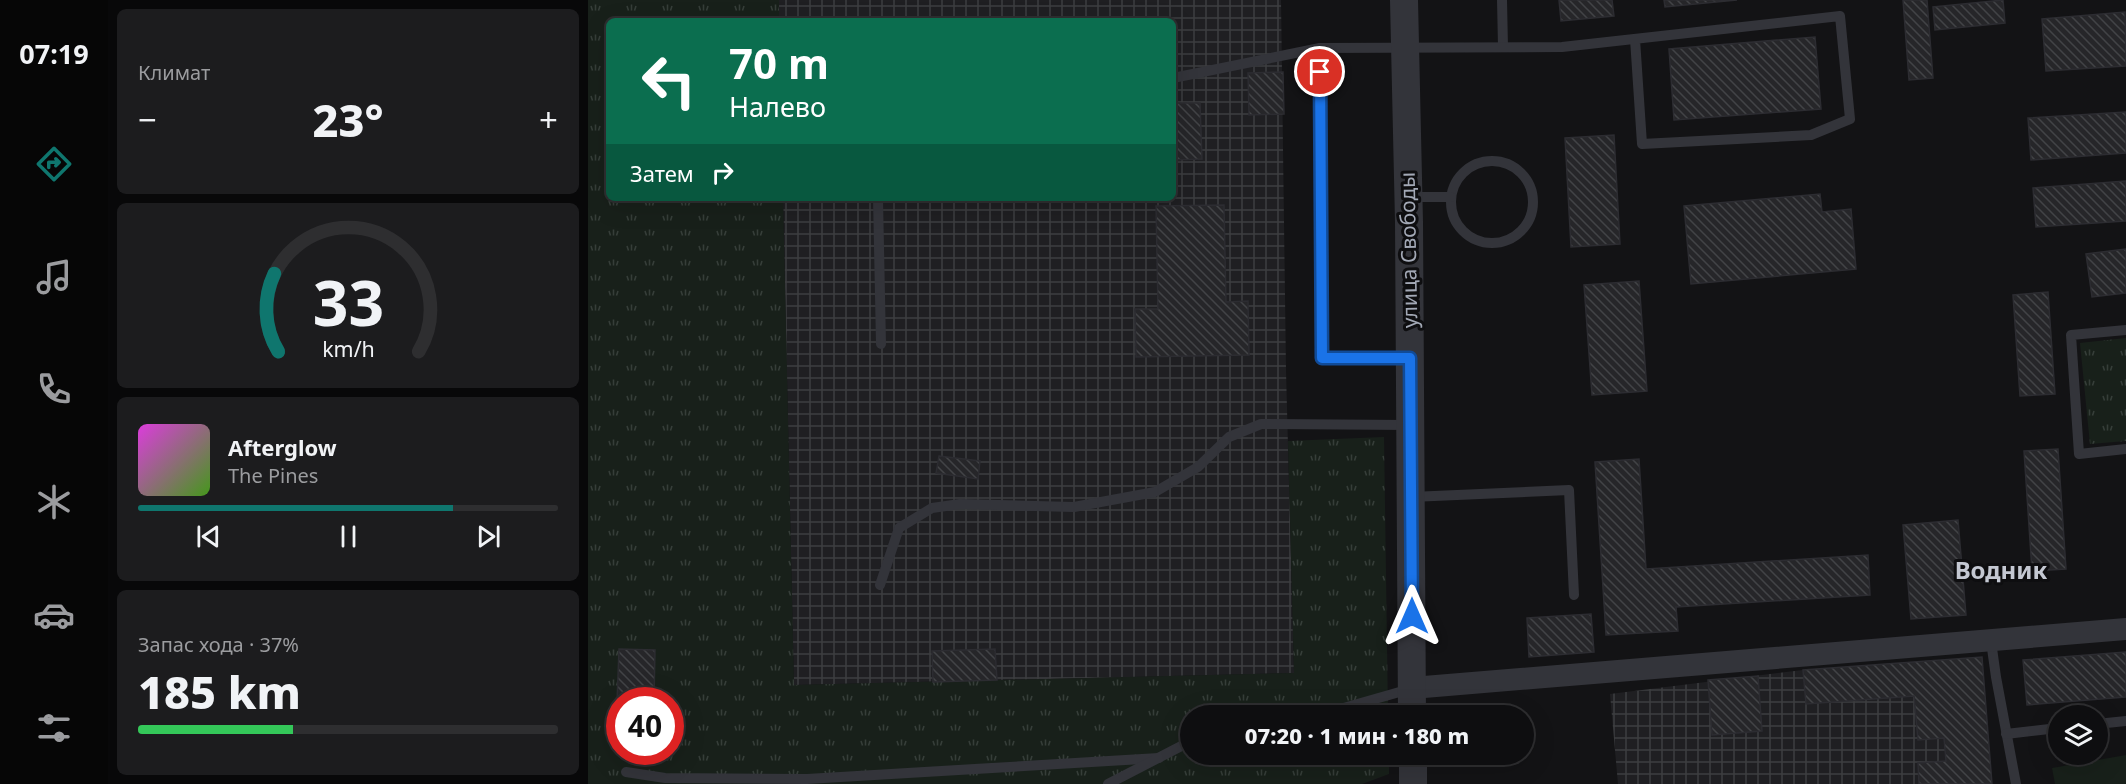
<!DOCTYPE html>
<html lang="ru">
<head>
<meta charset="utf-8">
<style>
	:root { --surface:#0e0e10; --page:#1c1c1e; --text:#f1f3f6; --muted:#9b9c9f; --line:#2e2e30; --accent:#0f766e }
	body { margin:0; font-family:"Noto Sans",sans-serif; background:var(--page); color:var(--text); height:100vh; display:flex; flex-direction:column; font-size:22px; white-space:nowrap }
	* { box-sizing:border-box; margin:0 }
	p { font-size:20px; color:var(--muted) }
	.icon { flex:none; width:33px; height:33px; fill:none; stroke:currentColor; stroke-width:2; stroke-linecap:round; stroke-linejoin:round }
	.map { position:relative; flex:1; overflow:hidden }
	.side { display:flex; flex-direction:column; gap:9px; padding:9px; background:#080809; width:480px }
	.side>* { flex:none }
	.top-card { position:absolute; left:18px; top:18px; width:570px; height:183px; border-radius:9px; box-shadow:0 6px 24px #0002,0 0 0 2px var(--line); background:#0b6e4f; color:#fff; overflow:hidden }
	.controls { position:absolute; left:1460px; top:705px; display:grid; gap:12px }
	.controls a { display:grid; place-items:center; width:60px; height:60px; border-radius:50%; background:var(--surface); box-shadow:0 6px 24px #0002,0 0 0 2px var(--line); font-size:30px }
	.speed { position:absolute; left:18px; top:687px; display:flex; gap:12px; font-size:30px; font-weight:700; text-align:center }
	.speed>* { display:grid; place-content:center; width:78px; height:78px; border-radius:50%; background:var(--surface); box-shadow:0 6px 24px #0002,0 0 0 2px var(--line); line-height:1 }
	.speed .limit { border:9px solid #d22; background:#fff; color:#111 }
	.pin { position:absolute; display:grid; place-items:center; width:51px; height:51px; color:#fff; margin:-26px; border:3px solid #fff; border-radius:50%; box-shadow:0 2px 6px #0007 }
	.me { position:absolute; width:66px; margin:-33px; rotate:0deg; stroke-linejoin:round; filter:drop-shadow(0 0 4px #0008) }
	.turn { display:flex; align-items:center; gap:21px; height:126px; padding:0 24px; font-size:27px }
	.turn .icon { width:78px; height:78px; stroke-width:2.5 }
	.turn b { display:block; font-size:42px; line-height:51px }
	.then { display:flex; align-items:center; height:57px; padding:0 24px; background:#0003; gap:12px; font-size:22px }
	.big { font-size:45px; font-weight:800; line-height:1.1 }
	.side .card { flex:1; display:flex; flex-direction:column; justify-content:center; gap:9px; min-width:0; padding:0 21px; border-radius:9px; background:var(--page) }
	.side .dial { align-items:center; gap:0 }
	.dial svg { height:156px; overflow:visible; fill:none; stroke:var(--line); stroke-width:7; stroke-linecap:round; text-anchor:middle }
	.dial text { fill:var(--text); stroke:none }
	.song { display:flex; align-items:center; gap:18px }
	.cover { width:72px; height:72px; border-radius:9px; background:linear-gradient(135deg,hsl(300 70% 55%),hsl(100 70% 35%)) }
	.played { height:6px; border-radius:3px; background:linear-gradient(90deg,var(--accent) 75%,var(--line) 75%) }
	.keys { display:flex; justify-content:space-around; direction:ltr }
	.heat { display:flex; justify-content:space-between; align-items:center; font-size:33px; direction:ltr }
	.charge { height:9px; border-radius:4px; background:linear-gradient(90deg,#34c759 37%,var(--line) 0) }
	.trip { position:absolute; left:592px; top:705px; width:354px; height:60px; border-radius:30px; background:var(--surface); box-shadow:0 6px 24px #0002,0 0 0 2px var(--line); font-weight:800; line-height:60px; text-align:center }
	main { display:flex; flex:1; min-height:0 }
	.tab-bar { display:flex; flex-direction:column; width:108px; justify-content:space-around; align-items:center; background:#060606; color:var(--muted) }
	.tab-bar .icon { width:42px; height:42px }
	.tab-bar .current { color:var(--accent) }
	.tab-bar b { font-size:27px; color:var(--text) }
	.map>svg:first-child { display:block }
	.industrial { fill:url(#industrial-grid) }
	.grass { fill:url(#grass-tufts); fill-rule:evenodd }
	.garden { fill:#18201a }
	.building { fill:url(#building-back-hatch); stroke:#2c2c31; stroke-width:1.5 }
	.lines { fill:none; stroke-linecap:round; stroke-linejoin:round }
	.service { stroke:#33343a; stroke-width:10 }
	.minor { stroke:#33343a; stroke-width:22 }
	.tertiary { stroke:#33343a; stroke-width:28 }
	.route-casing { stroke:#114b97; stroke-width:15 }
	.route { stroke:#1a73e8; stroke-width:10 }
	.labels { text-anchor:middle; stroke-width:6; stroke-linejoin:round; paint-order:stroke }
	.street-label { font-size:21px; fill:#a3a9b6; stroke:#0e0e10 }
	.quarter-label { font-size:24px; font-weight:bold; fill:#c4c8d2; stroke:#0e0e10 }
</style>
</head>
<body>
<main>
<nav class="tab-bar">
<b>07:19</b>
<svg class="icon current" aria-label="directions" viewBox="0 0 24 24"><path d="M12 3l9 9-9 9-9-9zM9 14v-3h6M13 9l2 2-2 2"/></svg>
<svg class="icon" aria-label="music" viewBox="0 0 24 24"><path d="M9 18V5l10-2v13"/><circle cx="6" cy="18" r="3"/><circle cx="16" cy="16" r="3"/></svg>
<svg class="icon" aria-label="phone" viewBox="0 0 24 24"><path d="M5 4h4l2 5-3 2q2 4 5 5l2-3 5 2v4C11 20 4 13 5 4z"/></svg>
<svg class="icon" aria-label="climate" viewBox="0 0 24 24"><path d="M12 3v18M4 7l16 10M4 17L20 7"/></svg>
<svg class="icon" aria-label="car" viewBox="0 0 24 24"><path d="M5 17H2v-5l4-1 3-4h7l3 4 3 1v5h-3M9 17h6M6 11h13"/><circle cx="7" cy="17" r="2"/><circle cx="17" cy="17" r="2"/></svg>
<svg class="icon" aria-label="filters" viewBox="0 0 24 24"><path d="M4 7h16M4 17h16"/><circle cx="9" cy="7" r="2"/><circle cx="15" cy="17" r="2"/></svg>
</nav>
<section class="side">
<div class="card"><p>Климат</p>
<div class="heat"><a>−</a><b class="big">23°</b><a>+</a></div>
</div>
<div class="card dial"><svg viewBox="0 0 100 80">
<path d="M14 69A42 42 0 1 1 86 69"/>
<path d="M14 69A42 42 0 0 1 12 29" stroke="#0f766e"/>
<text x="50" y="56" font-size="32" font-weight="700">33</text>
<text x="50" y="72" font-size="11">km/h</text>
</svg></div>
<div class="card">
<div class="song"><i class="cover"></i><div><b>Afterglow</b><p>The Pines</p></div></div>
<div class="played"></div>
<div class="keys"><svg class="icon" aria-label="previous" viewBox="0 0 24 24"><path d="M18 5L8 12l10 7zM5 5v14"/></svg><svg class="icon" aria-label="pause" viewBox="0 0 24 24"><path d="M8 5v14M16 5v14"/></svg><svg class="icon" aria-label="next" viewBox="0 0 24 24"><path d="M6 5l10 7-10 7zM19 5v14"/></svg></div>
</div>
<div class="card"><p>Запас хода · 37%</p><b class="big">185 km</b><div class="charge"></div></div>
</section>
<div class="map">
<svg width="1538" height="784" viewBox="0 0 1538 784">
	<defs>
		<pattern id="industrial-grid" width="8" height="8" patternUnits="userSpaceOnUse" patternTransform="scale(1.5)"><rect width="8" height="8" fill="#1f1f22"/><path d="M0 4h8M4 0v8" fill="none" stroke="#3c3d40"/></pattern>
		<pattern id="grass-tufts" width="24" height="20" patternUnits="userSpaceOnUse" patternTransform="scale(1.5)"><rect width="24" height="20" fill="#18201a"/><path d="M3 7l-1-3M5 7V3M7 7l1-3M15 17l-1-3M17 17v-4M19 17l1-3" fill="none" stroke="#363e39"/></pattern>
		<pattern id="building-back-hatch" width="6" height="6" patternUnits="userSpaceOnUse" patternTransform="scale(1.5)"><rect width="6" height="6" fill="#262629"/><path d="M-1 5l2 2M0 0l6 6M5-1l2 2" fill="none" stroke="#424346"/></pattern>
	</defs>
	<rect width="100%" height="100%" fill="#131315"/>
	<g class="industrial">
		<polygon points="191,0 693,0 698,371 706,673 206,685 195,198 585,198 585,21 191,21"/>
		<polygon points="1394,657 1404,784 1030,784 1022,694 1215,670"/>
	</g>
	<g class="grass">
		<path d="M0 0H191V21H21V198H195L206 685 706 673 700 441 796 437 800 715 603 716V754L801 755V774L774 784H0ZM32 700H82V752H32Z"/>
		<polygon points="1538,338 1538,441 1502,444 1492,343"/>
	</g>
	<polygon class="garden" points="1538,755 1538,784 1467,784 1464,768"/>
	<g class="building">
		<polygon points="971,0 1024,0 1026,16 973,21"/>
		<polygon points="1076,0 1149,0 1077,7"/>
		<polygon points="1315,0 1339,0 1345,78 1321,80"/>
		<polygon points="1415,0 1417,23 1347,30 1345,7"/>
		<polygon points="1537,12 1538,66 1458,71 1454,19"/>
		<polygon points="1227,37 1233,109 1086,120 1081,49"/>
		<polygon points="695,72 696,114 661,115 660,73"/>
		<polygon points="587,103 612,103 614,159 585,160 585,117 588,117"/>
		<polygon points="1538,112 1538,153 1443,160 1440,118"/>
		<polygon points="1026,135 1032,244 983,247 977,138"/>
		<polygon points="1538,181 1538,221 1448,227 1445,188"/>
		<polygon points="1232,194 1234,212 1263,209 1268,269 1103,284 1096,206"/>
		<polygon points="636,205 638,302 660,301 661,355 548,357 547,309 570,309 568,206"/>
		<polygon points="1538,249 1538,293 1504,297 1498,254"/>
		<polygon points="1051,281 1059,391 1004,395 996,285"/>
		<polygon points="1460,292 1467,394 1432,396 1425,295"/>
		<polygon points="1470,449 1478,569 1444,571 1436,451"/>
		<polygon points="351,456 392,461 390,479 348,473"/>
		<polygon points="1051,459 1058,569 1280,555 1282,595 1088,607 1090,631 1018,635 1007,462"/>
		<polygon points="1370,520 1378,615 1323,619 1315,525"/>
		<polygon points="1003,614 1006,652 941,657 939,618"/>
		<polygon points="31,649 67,650 66,700 29,702"/>
		<polygon points="407,649 409,680 345,682 344,651"/>
		<polygon points="1538,652 1538,697 1439,705 1435,660"/>
		<polygon points="1394,657 1404,784 1331,784 1330,763 1358,761 1356,738 1330,740 1326,696 1218,704 1215,670"/>
		<polygon points="1170,676 1174,731 1124,735 1120,680"/>
	</g>
	<g class="lines">
		<g class="service">
			<polyline points="914,0 915,47"/>
			<polyline points="585,78 732,48"/>
			<circle cx="904" cy="202" r="41"/>
			<polyline points="821,197 863,197"/>
			<polyline points="290,198 293,344"/>
			<polyline points="1538,330 1483,335 1491,454 1538,449"/>
			<polyline points="822,358 734,358 732,48 974,47 1252,16 1262,119 1223,135 1054,144 1047,39"/>
			<polyline points="823,497 981,490 986,595"/>
			<polyline points="292,585 311,528 344,508 372,504 486,507 567,492 610,467 641,437 673,424 822,425"/>
			<polyline points="1403,641 1408,677 1428,784"/>
			<polyline points="721,716 745,711 822,689"/>
			<polyline points="1509,724 1538,721"/>
			<polyline points="1418,734 1470,728"/>
			<polyline points="38,772 77,778 219,779 571,758"/>
			<polyline points="520,784 603,741"/>
		</g>
		<polyline class="minor" points="824,688 1538,629"/>
		<g class="tertiary">
			<polyline points="816,0 821,222 824,716"/>
			<polyline points="825,754 825,784"/>
		</g>
	</g>
	<g class="lines">
		<defs>
			<polyline id="route" points="732,72 734,358 822,358 824,616"/>
		</defs>
		<use href="#route" class="route-casing"/>
		<use href="#route" class="route"/>
	</g>
	<g class="labels">
		<g class="street-label">
			<text transform="translate(821 250) rotate(-91)" y="7">улица Свободы</text>
		</g>
		<g class="quarter-label">
			<text x="1413" y="579">Водник</text>
		</g>
	</g>
</svg>
<div class="controls">
<a><svg class="icon" aria-label="layers" viewBox="0 0 24 24"><path d="M12 4l9 5-9 5-9-5zM3 14l9 5 9-5"/></svg></a>
</div>
<div class="speed"><div class="limit">40</div></div>
<div class="pin" style="left:732px;top:72px;background:#d93025"><svg class="icon" aria-label="arrive" viewBox="0 0 24 24"><path d="M6 21V4h12l-3 4 3 4H6"/></svg></div>
<svg class="me" style="left:824px;top:616px" viewBox="-20 -20 40 40"><path d="M0-17L14 15 0 8-14 15z" fill="#1a73e8" stroke="#fff" stroke-width="4"/></svg>
<div class="trip">07:20 · 1 мин · 180 m</div>
<div class="top-card">
<div class="turn"><svg class="icon" aria-label="left" viewBox="0 0 24 24"><path d="M17 20v-9H6M10 6l-5 5 5 5"/></svg><div><b>70 m</b>Налево</div></div>
<div class="then">Затем<svg class="icon" aria-label="right" viewBox="0 0 24 24"><path d="M7 20v-9h11M14 6l5 5-5 5"/></svg></div>
</div>
</div>
</main>
</body>
</html>
